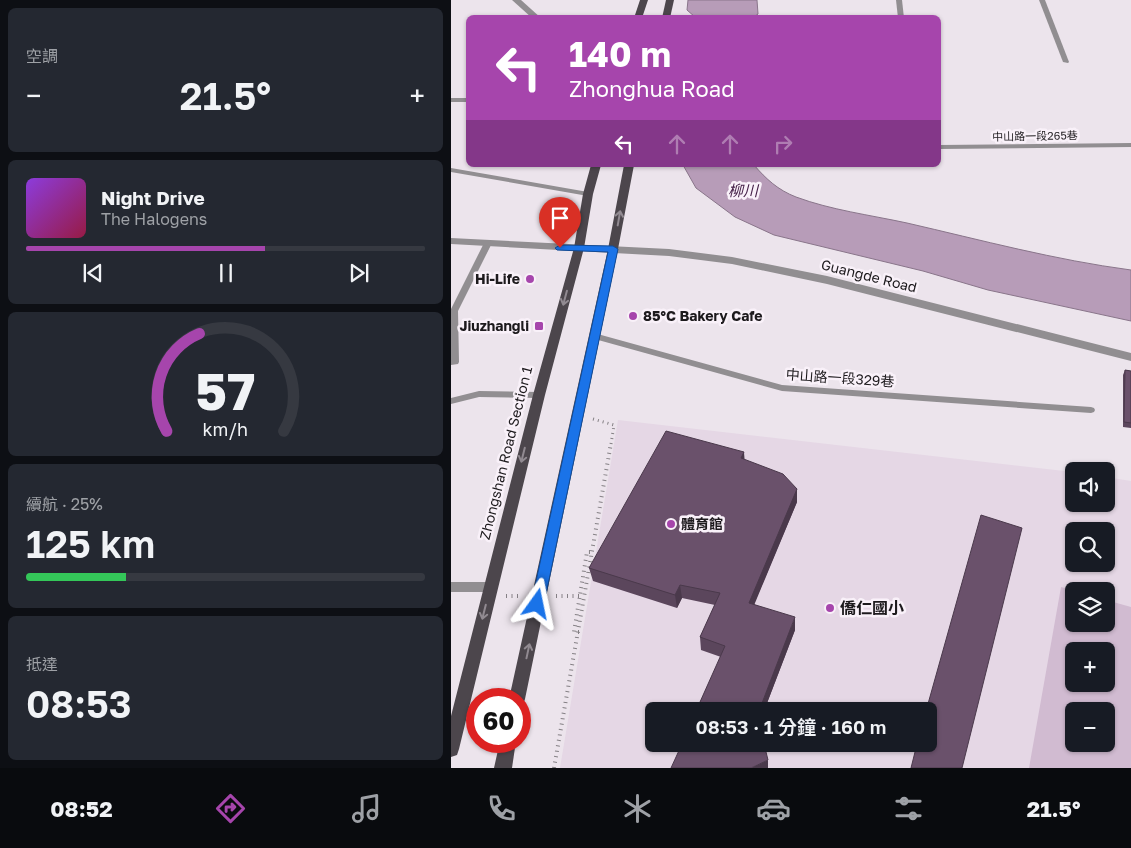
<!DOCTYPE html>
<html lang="zh-TW">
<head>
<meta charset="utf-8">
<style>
	:root { --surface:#171b24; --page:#242831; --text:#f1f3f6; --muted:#9ea1a6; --line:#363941; --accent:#a645ac }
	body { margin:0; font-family:"Golos Text","Noto Sans TC",sans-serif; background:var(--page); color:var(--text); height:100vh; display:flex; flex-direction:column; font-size:19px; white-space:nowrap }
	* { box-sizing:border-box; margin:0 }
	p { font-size:16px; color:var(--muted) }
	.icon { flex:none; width:28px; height:28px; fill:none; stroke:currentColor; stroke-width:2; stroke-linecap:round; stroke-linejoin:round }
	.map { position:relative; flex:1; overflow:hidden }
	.drawer { display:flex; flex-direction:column; gap:8px; padding:8px; background:#0d0f14; width:451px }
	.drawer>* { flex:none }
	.banner { position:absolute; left:15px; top:15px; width:475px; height:152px; border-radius:8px; box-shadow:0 1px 4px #0004; background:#a645ac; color:#fff; overflow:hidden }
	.tools { position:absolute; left:614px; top:462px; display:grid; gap:10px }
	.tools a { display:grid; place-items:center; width:50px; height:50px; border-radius:8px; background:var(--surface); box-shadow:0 1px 4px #0004; font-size:25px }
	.speed { position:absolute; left:15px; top:688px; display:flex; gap:10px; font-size:25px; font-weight:700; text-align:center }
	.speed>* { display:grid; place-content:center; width:65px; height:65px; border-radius:50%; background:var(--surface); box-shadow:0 1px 4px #0004; line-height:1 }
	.speed .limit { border:8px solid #d22; background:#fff; color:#111 }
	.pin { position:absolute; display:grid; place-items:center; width:42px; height:42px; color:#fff; margin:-51px -21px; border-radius:50% 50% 50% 0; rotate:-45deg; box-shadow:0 0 5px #0007 }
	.pin .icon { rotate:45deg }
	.me { position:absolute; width:55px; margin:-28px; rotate:12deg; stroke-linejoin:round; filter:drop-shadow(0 0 4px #0008) }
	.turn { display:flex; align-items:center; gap:18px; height:105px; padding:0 20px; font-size:22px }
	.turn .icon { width:65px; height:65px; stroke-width:2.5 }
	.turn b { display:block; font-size:35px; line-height:42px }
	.lanes { display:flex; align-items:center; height:48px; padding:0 20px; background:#0003; justify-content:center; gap:25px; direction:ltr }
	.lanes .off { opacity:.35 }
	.big { font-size:38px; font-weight:600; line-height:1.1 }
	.drawer .card { flex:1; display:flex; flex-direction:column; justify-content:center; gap:8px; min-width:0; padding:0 18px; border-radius:8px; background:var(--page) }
	.drawer .dial { align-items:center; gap:0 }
	.dial svg { height:130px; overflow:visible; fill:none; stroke:var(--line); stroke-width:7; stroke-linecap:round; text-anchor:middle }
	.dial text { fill:var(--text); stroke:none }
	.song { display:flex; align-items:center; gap:15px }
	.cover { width:60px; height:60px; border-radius:8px; background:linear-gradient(135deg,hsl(270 70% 55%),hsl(340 70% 35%)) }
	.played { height:5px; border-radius:2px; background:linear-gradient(90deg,var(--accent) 60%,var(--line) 60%) }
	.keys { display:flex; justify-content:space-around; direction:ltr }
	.heat { display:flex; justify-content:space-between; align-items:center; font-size:28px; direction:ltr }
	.charge { height:8px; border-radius:4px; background:linear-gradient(90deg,#34c759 25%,var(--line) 0) }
	.trip { position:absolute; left:194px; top:702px; width:292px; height:50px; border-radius:8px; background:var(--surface); box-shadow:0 1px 4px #0004; font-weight:600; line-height:50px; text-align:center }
	.tab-bar { display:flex; height:80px; justify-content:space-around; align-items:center; background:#090b0e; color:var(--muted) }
	.tab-bar .icon { width:35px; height:35px }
	.tab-bar .on { color:var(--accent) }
	.tab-bar b { font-size:22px; color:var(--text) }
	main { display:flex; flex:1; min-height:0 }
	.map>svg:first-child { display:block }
	.built { fill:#e5d7e5; fill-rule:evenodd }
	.green { fill:#d1bbd1; fill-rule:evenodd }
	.water { fill:#b79cb8; stroke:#89758a }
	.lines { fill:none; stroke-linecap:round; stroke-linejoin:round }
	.path-far1 { stroke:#858085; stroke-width:3; stroke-dasharray:1 4; stroke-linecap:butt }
	.path { stroke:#858085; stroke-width:4; stroke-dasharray:1 4.5; stroke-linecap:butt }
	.service { fill:#918e91; fill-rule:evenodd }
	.minor { fill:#918e91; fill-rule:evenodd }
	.primary { fill:#4c464c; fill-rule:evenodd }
	.wall { fill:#5b465c }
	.shaded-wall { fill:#4a394b }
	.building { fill:#6a516b; stroke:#4a394b }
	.oneway { stroke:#918a91 }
	.route { fill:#1a73e8; stroke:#114b97 }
	.poi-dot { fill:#a645ac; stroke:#f9f1f9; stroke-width:2 }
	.labels { text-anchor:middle; stroke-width:5; stroke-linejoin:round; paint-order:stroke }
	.far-street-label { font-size:11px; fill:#1d1a1d; stroke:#f9f1f9 }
	.street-label { font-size:14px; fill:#1d1a1d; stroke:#f9f1f9 }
	.poi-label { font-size:14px; font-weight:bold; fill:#1d1a1d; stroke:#f9f1f9; text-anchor:end }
	.water-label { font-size:15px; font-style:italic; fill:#452148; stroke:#f9f1f9 }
	.near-poi-label { font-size:16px; font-weight:bold; fill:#1d1a1d; stroke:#f9f1f9; text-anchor:start }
</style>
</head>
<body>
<main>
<section class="drawer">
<div class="card"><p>空調</p>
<div class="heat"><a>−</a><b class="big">21.5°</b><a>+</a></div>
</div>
<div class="card">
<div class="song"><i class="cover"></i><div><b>Night Drive</b><p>The Halogens</p></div></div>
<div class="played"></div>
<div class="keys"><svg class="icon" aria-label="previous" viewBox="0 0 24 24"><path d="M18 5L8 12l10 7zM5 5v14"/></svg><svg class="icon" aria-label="pause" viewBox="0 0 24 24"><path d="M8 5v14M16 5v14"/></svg><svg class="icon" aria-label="next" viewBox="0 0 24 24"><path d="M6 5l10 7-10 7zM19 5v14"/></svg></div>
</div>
<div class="card dial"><svg viewBox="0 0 100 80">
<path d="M14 69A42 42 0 1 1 86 69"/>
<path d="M14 69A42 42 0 0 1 34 9" stroke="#a645ac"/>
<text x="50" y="56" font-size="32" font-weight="700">57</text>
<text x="50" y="72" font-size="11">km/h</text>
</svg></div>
<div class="card"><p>續航 · 25%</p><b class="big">125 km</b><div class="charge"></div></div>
<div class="card"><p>抵達</p><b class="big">08:53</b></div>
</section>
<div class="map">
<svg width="680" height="768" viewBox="0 0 680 768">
	<rect width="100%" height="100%" fill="#ece4ec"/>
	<path class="built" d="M167 420 622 472V504H655V477L680 481V768H109ZM622 531H655V564H622ZM622 591H655V624H622ZM622 651H655V684H622ZM202 711H478V744H202ZM622 711H655V744H622Z"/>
	<path class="green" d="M610 587 625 591H622V624H655V600L680 607V768H578ZM622 651H655V684H622ZM622 711H655V744H622Z"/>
	<g class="water">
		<polygon points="237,0 306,0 307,14 303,17 244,17 236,10"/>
		<path d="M232 165H303C315 179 327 190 345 197 380 210 419 215 456 223 530 240 604 260 680 270V321L537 290 472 271 323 235 284 217 245 188Z"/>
	</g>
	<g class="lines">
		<polyline class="path-far1" points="142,419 163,425 160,444"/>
		<g class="path">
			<polyline points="55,596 71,596"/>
			<polyline points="105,596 129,596"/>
			<polyline points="128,632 123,632 136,552 142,552"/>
			<polyline points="103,768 160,443"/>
		</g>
		<g class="service">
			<polygon points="445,0 451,0 453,18 447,18"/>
			<polygon points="588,0 594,0 618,62 617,63 612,62"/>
			<rect x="0" y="98" width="18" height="4"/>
			<polygon points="680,143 680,147 488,149 488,145"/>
			<polygon points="0,168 137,192 141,194 137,196 0,172"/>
			<polygon points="33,243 36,243 40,245 7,311 8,362 7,364 0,365 0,309"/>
			<polygon points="143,333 331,385 640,407 643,408 644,410 643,412 640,413 331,391 140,338 139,336 140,334"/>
			<polygon points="28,391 88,392 92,395 88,398 28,397 0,404 0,398"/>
			<polygon points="0,582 39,582 43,584 44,587 43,590 39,592 0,592"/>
		</g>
		<g class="minor">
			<polygon points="61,0 70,0 90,18 81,18"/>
			<polygon points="0,238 218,249 281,257 376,276 680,353 680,361 376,284 281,264 218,256 0,244"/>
		</g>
		<g class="primary">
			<polygon points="189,0 197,0 191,18 183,18"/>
			<polygon points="215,0 223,0 219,18 211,18"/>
			<polygon points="140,165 150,165 142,194 133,248 94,395 8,749 6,755 0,757 0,716 82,395 123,248 132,194"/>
			<polygon points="173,165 183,165 167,249 74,699 72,705 69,706 69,699 58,699 157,249"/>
			<polygon points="49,741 65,741 61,768 43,768"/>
		</g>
	</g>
	<g class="wall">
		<polygon points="674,370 680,371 680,428 672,427 672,375"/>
		<polygon points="293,452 293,460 346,489 346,502 303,604 344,630 313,711 245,711 270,657 250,650 249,637 264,605 231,598 226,608 142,581 138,568"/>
	</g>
	<g class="shaded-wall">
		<polygon points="293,452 294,466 290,458"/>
		<polygon points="346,489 346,502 299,615 298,603"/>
		<polygon points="229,585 231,598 226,608 224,595"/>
		<polygon points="344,617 344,630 313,711 308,711"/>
		<polygon points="317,760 317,768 300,768"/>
	</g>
	<g class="building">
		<polygon points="674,370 680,371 680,423 673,422"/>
		<polygon points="215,431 293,452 290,458 332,474 346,489 298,603 344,617 308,711 245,711 274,646 249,637 269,593 229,585 224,595 138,568"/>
		<polygon points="530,515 571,528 511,768 460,768 466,744 478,744 478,711 475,711"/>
		<polygon points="231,744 313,744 317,760 300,768 220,768"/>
	</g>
	<defs><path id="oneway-shaft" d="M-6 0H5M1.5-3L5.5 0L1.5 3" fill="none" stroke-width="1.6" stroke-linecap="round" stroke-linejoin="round" transform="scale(1.25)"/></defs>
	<g class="oneway">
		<use href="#oneway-shaft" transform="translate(168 218) rotate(-80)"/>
		<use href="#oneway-shaft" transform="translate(114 298) rotate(105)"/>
		<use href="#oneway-shaft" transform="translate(72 455) rotate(104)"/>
		<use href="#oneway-shaft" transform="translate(33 612) rotate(104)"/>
		<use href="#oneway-shaft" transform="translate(77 651) rotate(-78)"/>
	</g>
	<polygon class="route" points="109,245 162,246 167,249 93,604 91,608 86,610 82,608 80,604 157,252 106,250 104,248"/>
	<g class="poi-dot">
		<circle cx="79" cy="279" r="5"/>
		<circle cx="182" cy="316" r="5"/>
		<rect x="83" y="321" width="10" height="10" rx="2.5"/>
		<circle cx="220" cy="524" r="5"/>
		<circle cx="379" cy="608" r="5"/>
	</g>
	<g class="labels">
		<g class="far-street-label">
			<text transform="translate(584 136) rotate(-1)" y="4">中山路一段265巷</text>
		</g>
		<g class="street-label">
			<text transform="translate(418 276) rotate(14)" y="5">Guangde Road</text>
			<text transform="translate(389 378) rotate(4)" y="5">中山路一段329巷</text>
			<text transform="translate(55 453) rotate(-76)" y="5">Zhongshan Road Section 1</text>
		</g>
		<g class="poi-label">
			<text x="69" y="284">Hi-Life</text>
			<text x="192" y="321" text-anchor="start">85°C Bakery Cafe</text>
			<text x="78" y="331">Jiuzhangli</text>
			<text x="230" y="529" text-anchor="start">體育館</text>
		</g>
		<g class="water-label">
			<text x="292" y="196">柳川</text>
		</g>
		<g class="near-poi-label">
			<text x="389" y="614">僑仁國小</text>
		</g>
	</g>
</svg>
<div class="tools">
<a><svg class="icon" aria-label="sound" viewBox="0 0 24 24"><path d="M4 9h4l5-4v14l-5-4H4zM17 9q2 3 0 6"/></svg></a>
<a><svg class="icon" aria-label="search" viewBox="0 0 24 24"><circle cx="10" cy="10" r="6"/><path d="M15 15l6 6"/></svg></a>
<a><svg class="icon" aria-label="layers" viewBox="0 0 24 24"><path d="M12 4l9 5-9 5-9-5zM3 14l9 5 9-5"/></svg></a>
<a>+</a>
<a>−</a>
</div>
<div class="speed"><div class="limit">60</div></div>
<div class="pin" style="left:109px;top:248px;background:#d93025"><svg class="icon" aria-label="arrive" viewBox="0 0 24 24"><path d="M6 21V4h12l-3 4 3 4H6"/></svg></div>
<svg class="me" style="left:86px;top:604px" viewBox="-20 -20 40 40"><path d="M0-17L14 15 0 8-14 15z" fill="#1a73e8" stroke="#fff" stroke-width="4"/></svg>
<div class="trip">08:53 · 1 分鐘 · 160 m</div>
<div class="banner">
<div class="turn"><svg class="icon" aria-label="left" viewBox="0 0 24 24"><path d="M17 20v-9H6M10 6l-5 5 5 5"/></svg><div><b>140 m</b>Zhonghua Road</div></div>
<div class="lanes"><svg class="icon" aria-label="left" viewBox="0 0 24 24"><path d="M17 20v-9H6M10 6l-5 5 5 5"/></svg><svg class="icon off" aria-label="ahead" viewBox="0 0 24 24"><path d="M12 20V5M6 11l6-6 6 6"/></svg><svg class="icon off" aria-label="ahead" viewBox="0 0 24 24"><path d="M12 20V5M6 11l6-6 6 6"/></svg><svg class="icon off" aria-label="right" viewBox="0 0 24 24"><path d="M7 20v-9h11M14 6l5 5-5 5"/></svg></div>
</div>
</div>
</main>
<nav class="tab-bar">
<b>08:52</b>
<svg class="icon on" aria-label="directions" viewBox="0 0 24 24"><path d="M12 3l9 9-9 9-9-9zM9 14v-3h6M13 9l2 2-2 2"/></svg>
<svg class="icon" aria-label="music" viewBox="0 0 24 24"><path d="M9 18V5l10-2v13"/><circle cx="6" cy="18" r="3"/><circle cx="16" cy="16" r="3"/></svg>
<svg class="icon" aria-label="phone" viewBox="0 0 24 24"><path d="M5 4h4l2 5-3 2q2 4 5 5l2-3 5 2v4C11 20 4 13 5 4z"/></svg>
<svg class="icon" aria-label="climate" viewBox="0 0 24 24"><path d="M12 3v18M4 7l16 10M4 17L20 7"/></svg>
<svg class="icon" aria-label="car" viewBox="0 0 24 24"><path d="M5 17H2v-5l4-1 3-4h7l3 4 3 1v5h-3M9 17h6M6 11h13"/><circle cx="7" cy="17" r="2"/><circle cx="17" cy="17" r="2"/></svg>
<svg class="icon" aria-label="filters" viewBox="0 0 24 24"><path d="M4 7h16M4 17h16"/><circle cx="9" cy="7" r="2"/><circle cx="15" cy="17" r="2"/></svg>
<b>21.5°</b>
</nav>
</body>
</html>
